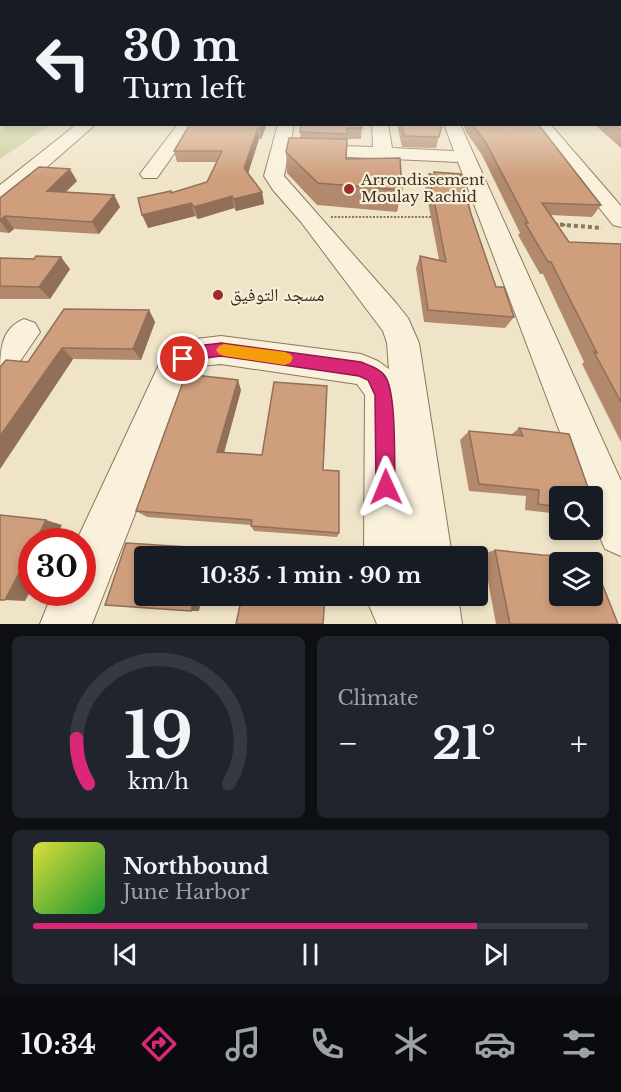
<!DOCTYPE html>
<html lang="en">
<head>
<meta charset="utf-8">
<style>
	:root { --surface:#171b24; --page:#20242c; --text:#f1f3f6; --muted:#9ea1a6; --line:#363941; --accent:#db2777 }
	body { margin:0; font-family:"Libre Baskerville","Noto Naskh Arabic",serif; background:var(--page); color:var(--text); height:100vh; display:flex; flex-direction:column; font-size:22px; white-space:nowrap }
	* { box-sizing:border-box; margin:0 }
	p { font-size:20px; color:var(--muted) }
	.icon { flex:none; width:33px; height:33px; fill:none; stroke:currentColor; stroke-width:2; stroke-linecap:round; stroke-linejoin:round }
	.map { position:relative; height:624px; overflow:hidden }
	.side { display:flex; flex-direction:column; gap:12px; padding:12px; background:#0d0f14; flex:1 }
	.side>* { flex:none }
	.hud { position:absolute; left:0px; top:0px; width:621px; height:126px; box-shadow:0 3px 9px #0003; background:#171b24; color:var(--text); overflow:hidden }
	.controls { position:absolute; left:549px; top:486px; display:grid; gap:12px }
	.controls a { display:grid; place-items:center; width:54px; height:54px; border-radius:6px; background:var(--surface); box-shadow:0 3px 9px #0003; font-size:30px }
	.speed { position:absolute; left:18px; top:528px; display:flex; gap:12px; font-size:30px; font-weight:700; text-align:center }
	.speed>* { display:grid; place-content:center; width:78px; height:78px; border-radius:50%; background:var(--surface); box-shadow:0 3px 9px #0003; line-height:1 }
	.speed .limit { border:9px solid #d22; background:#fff; color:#111 }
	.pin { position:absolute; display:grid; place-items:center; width:51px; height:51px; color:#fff; margin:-26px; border:3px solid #fff; border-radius:50%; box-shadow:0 2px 6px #0007 }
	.me { position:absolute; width:66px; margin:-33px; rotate:359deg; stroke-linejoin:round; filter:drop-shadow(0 0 4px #0008) }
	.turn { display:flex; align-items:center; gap:21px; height:126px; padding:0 24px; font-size:27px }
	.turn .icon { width:78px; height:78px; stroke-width:2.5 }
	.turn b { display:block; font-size:42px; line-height:51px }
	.big { font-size:45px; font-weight:800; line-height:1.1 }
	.side .widget { flex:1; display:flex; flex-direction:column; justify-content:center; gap:9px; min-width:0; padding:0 21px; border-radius:9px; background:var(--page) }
	.side .dial { align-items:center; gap:0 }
	.dial svg { height:156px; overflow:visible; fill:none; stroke:var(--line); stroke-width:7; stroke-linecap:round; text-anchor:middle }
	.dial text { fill:var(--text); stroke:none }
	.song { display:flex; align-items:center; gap:18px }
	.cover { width:72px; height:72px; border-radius:9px; background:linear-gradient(135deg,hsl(60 70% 55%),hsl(130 70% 35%)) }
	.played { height:6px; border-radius:3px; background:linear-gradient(90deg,var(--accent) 80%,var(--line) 80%) }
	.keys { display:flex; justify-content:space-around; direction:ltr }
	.heat { display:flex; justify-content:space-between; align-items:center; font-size:33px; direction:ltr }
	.side .tiles { flex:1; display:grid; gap:12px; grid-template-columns:1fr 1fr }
	.widget:last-child { grid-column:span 2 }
	.trip { position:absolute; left:134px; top:546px; width:354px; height:60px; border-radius:6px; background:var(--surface); box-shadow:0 3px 9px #0003; font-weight:800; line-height:60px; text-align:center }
	.dock { display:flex; height:96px; justify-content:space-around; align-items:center; background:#090b0e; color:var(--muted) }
	.dock .icon { width:42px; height:42px }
	.dock .on { color:var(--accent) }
	.dock b { font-size:27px; color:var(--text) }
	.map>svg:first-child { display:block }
	.green { fill:#c9cf9b }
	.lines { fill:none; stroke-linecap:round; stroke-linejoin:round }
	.minor-casing { stroke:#8d765c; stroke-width:2 }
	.major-casing { stroke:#5b4430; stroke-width:1 }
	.path-far1 { stroke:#8d765c; stroke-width:2; stroke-dasharray:2 1.5; stroke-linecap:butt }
	.path { stroke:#8d765c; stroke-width:4; stroke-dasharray:4 3; stroke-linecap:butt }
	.minor { fill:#faf1dc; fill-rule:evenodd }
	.major { fill:#f3d9a0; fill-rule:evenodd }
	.wall { fill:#b2896c }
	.shaded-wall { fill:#916f58 }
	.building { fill:#cf9f7d; stroke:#916f58; stroke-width:1.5; fill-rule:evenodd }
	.route { fill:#db2777; stroke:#8e194d; stroke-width:1.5 }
	.slow { fill:#f59e0b }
	.poi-dot { fill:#9e2a2b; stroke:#f7eed8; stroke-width:2 }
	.labels { text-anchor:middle; stroke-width:4.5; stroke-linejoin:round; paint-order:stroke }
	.far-poi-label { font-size:15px; fill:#3d2e20; stroke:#f7eed8; text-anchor:start }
	.poi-label { font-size:18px; fill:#3d2e20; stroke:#f7eed8; text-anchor:start }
</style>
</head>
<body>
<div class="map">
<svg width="621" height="624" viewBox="0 0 621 624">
	<rect width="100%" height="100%" fill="#f0e4c8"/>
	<polygon class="green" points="0,90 2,124 50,125 0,159"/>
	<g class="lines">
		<defs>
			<g id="minor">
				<polygon points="77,124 96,124 8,201 0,202 0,185"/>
				<polygon points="178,124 195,124 157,178 143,178 140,174"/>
				<polygon points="278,124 294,124 284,176 396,303 408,318 419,343 452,556 364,556 365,395 357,384 221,364 200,366 188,378 92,624 40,624 53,592 82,592 82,542 76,542 162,358 171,349 184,343 196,339 221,336 361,354 378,361 389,369 387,343 383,331 301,222 273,190 264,176"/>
				<path d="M372 124H388L392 148 454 151 444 124H460L621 481V556L605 549C597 531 592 517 592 496H584L458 162 305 155 299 154 296 150 299 146 305 145 373 147Z"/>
				<polygon points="533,124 550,124 621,206 621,227 613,225"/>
				<path d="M24 319 35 323 40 332 12 373 0 378C0 351 0 329 24 319Z"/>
				<polygon points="365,596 458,596 462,624 377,624"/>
			</g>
			<rect id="major" x="620" y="98" width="1" height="11"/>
		</defs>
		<use href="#minor" class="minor-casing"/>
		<use href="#major" class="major-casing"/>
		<g class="path-far1">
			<polyline points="331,217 435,217"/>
			<polyline points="553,224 567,225"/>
		</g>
		<polyline class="path" points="553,224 602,228"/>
		<use href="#minor" class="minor"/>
		<use href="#major" class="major"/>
	</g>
	<g class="wall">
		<polygon points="621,112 621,148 594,124 620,124"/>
		<polygon points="190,124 267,124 261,139 259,139 248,173 262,192 264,204 236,211 234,208 198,219 195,216 148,228 171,193 207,182 216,162 177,162 174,151"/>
		<polygon points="301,124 362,124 361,139 346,139 346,159 402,190 397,212 317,205 287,173 286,152 300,138"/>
		<polygon points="397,124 442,124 436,148 402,147"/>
		<polygon points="463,124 538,124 601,205 592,217 551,215 569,242 621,244 621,442 582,364 584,362 543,274 540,274 518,235 520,233 482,155 466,132"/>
		<polygon points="434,172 471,214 496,287 514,317 505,328 424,322 416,268 420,256 439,260 425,186 429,174 434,175"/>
		<polygon points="77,181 65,192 114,195 120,207 99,234 14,229 9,233 0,232 0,198"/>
		<polygon points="0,258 70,269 50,299 0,299"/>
		<polygon points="149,310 155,322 141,360 73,359 0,469 28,362"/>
		<polygon points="241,390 224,453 323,470 339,533 337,537 254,531 251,526 251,525 147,517 136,511"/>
		<polygon points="519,428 560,496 560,514 525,510 526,496 469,491 460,440 469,431 511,435"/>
		<polygon points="495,550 618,624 496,624 483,554"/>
	</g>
	<g class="shaded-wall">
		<polygon points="262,124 267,124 261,139 260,128"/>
		<polygon points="258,128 259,139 246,180 244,168"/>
		<polygon points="70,169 77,181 55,203 47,191"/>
		<polygon points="262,192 264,204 236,211 234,199"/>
		<polygon points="114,195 120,207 99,234 92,222"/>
		<polygon points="232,196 234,208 198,219 194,207"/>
		<polygon points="191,203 195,216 148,228 142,215"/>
		<polygon points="5,216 14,229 9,233 0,221 0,220"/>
		<polygon points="61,257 70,269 50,299 39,287"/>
		<polygon points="149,310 155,322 141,360 133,349"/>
		<polygon points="62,348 73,359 0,469 0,436"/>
		<polygon points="238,380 241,390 222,460 217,452"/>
		<polygon points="46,520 62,525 54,542 35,542"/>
		<polygon points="32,548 32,588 25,601 5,600"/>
		<polygon points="204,548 211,551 210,556 203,556"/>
		<polygon points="194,596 202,596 199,611 191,611"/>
	</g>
	<g class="building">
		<polygon points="620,111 621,112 621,130 614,124 620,124"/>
		<polygon points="190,124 262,124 260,128 258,128 244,168 262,192 234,199 232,196 194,207 191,203 142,215 138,198 171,191 171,193 207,182 222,151 174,151"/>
		<polygon points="301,124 362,124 362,128 347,128 347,134 300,132"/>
		<polygon points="402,124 442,124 439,137 404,136"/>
		<polygon points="472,124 538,124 601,205 542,203 569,242 621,244 621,402 594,352 597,353 551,262 548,262 525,223 528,223 486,143"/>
		<polygon points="289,138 347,139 346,159 400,158 402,190 318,183 286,152"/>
		<polygon points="39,167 70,169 47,191 114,195 92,222 5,216 0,220 0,198"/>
		<polygon points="434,172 461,174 471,214 496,287 504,287 514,317 428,310 420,256 446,262 429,174 435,175"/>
		<polygon points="36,256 61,257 39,287 0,286 0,258 34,259"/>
		<polygon points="64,309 149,310 133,349 62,348 0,436 0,367 6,360 28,362"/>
		<polygon points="186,374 238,380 217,452 262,455 274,382 327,386 323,470 339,471 339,533 251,526 252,520 136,511"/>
		<polygon points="519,428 569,434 591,496 560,496 560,507 538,504 539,490 479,484 469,431 523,436"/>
		<polygon points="592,500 597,512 592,511"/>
		<polygon points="0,515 46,520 35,542 32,542 32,548 5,600 0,600"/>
		<polygon points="126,543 204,548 203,556 144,556 144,596 194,596 191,611 105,605"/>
		<path d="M495 550 542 555 591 556 618 624H510ZM560 562H592V596H560Z"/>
		<polygon points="242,596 325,596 323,624 236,624"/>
	</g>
	<linearGradient id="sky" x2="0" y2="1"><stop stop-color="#8fbad6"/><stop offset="0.51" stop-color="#f8f3e6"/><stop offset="1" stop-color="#f8f3e6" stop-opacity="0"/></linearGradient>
	<rect width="621" height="177" fill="url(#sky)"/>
	<path class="route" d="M221 343 361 362C370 366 379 368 385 376 397 393 394 463 395 487L393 494 386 497 379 494 376 487 375 395 368 380 359 376 221 356 198 359 183 365 178 364 176 359C183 345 207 345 221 343Z"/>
	<polygon class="slow" points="224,344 285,352 290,354 293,358 290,363 285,365 224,356 219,354 216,350 219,346"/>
	<g class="poi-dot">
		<circle cx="349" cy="189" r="6"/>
		<circle cx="218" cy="295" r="6"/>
	</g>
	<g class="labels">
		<g class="far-poi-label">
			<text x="361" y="185">Arrondissement<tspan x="361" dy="17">Moulay Rachid</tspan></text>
		</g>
		<g class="poi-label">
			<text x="230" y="301">مسجد التوفيق</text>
		</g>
	</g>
</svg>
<div class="controls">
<a><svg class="icon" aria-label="search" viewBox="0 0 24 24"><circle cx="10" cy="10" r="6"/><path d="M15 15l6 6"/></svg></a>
<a><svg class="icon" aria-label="layers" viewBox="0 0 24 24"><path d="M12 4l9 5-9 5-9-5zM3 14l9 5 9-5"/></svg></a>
</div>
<div class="speed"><div class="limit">30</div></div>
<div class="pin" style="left:183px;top:359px;background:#d93025"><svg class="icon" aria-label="arrive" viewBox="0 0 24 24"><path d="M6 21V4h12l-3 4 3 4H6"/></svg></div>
<svg class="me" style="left:386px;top:487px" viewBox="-20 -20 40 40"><path d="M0-17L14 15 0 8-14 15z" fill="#db2777" stroke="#fff" stroke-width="4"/></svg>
<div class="trip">10:35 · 1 min · 90 m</div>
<div class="hud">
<div class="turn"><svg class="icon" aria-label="left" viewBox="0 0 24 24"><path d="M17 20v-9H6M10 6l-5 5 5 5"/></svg><div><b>30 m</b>Turn left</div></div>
</div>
</div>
<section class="side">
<div class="tiles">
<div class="widget dial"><svg viewBox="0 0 100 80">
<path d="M14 69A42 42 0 1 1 86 69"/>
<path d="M14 69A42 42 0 0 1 8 46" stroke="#db2777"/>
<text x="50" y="56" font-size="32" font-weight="700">19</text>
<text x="50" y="72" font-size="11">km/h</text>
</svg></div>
<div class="widget"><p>Climate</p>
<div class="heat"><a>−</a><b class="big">21°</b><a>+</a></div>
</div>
<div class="widget">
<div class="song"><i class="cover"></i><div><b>Northbound</b><p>June Harbor</p></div></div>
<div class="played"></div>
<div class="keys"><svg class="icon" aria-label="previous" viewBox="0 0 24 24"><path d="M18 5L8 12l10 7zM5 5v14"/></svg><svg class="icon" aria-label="pause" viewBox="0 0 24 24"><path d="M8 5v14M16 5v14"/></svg><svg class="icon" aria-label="next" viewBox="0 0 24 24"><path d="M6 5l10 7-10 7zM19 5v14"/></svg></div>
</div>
</div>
</section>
<nav class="dock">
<b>10:34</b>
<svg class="icon on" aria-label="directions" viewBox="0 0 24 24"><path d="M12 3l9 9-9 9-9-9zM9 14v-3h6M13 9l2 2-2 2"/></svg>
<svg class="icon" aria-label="music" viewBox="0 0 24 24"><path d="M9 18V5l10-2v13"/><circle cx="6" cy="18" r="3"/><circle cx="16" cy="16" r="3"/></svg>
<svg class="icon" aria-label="phone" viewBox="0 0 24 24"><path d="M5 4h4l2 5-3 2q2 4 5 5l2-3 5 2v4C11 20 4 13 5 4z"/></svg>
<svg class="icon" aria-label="climate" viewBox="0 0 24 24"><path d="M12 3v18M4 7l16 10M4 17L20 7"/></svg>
<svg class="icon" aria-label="car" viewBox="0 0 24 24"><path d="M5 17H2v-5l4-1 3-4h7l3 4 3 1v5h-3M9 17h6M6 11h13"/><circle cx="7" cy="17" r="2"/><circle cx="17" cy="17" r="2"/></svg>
<svg class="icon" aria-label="filters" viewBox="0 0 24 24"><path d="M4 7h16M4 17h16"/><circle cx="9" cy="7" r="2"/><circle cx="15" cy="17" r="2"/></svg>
</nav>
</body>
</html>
